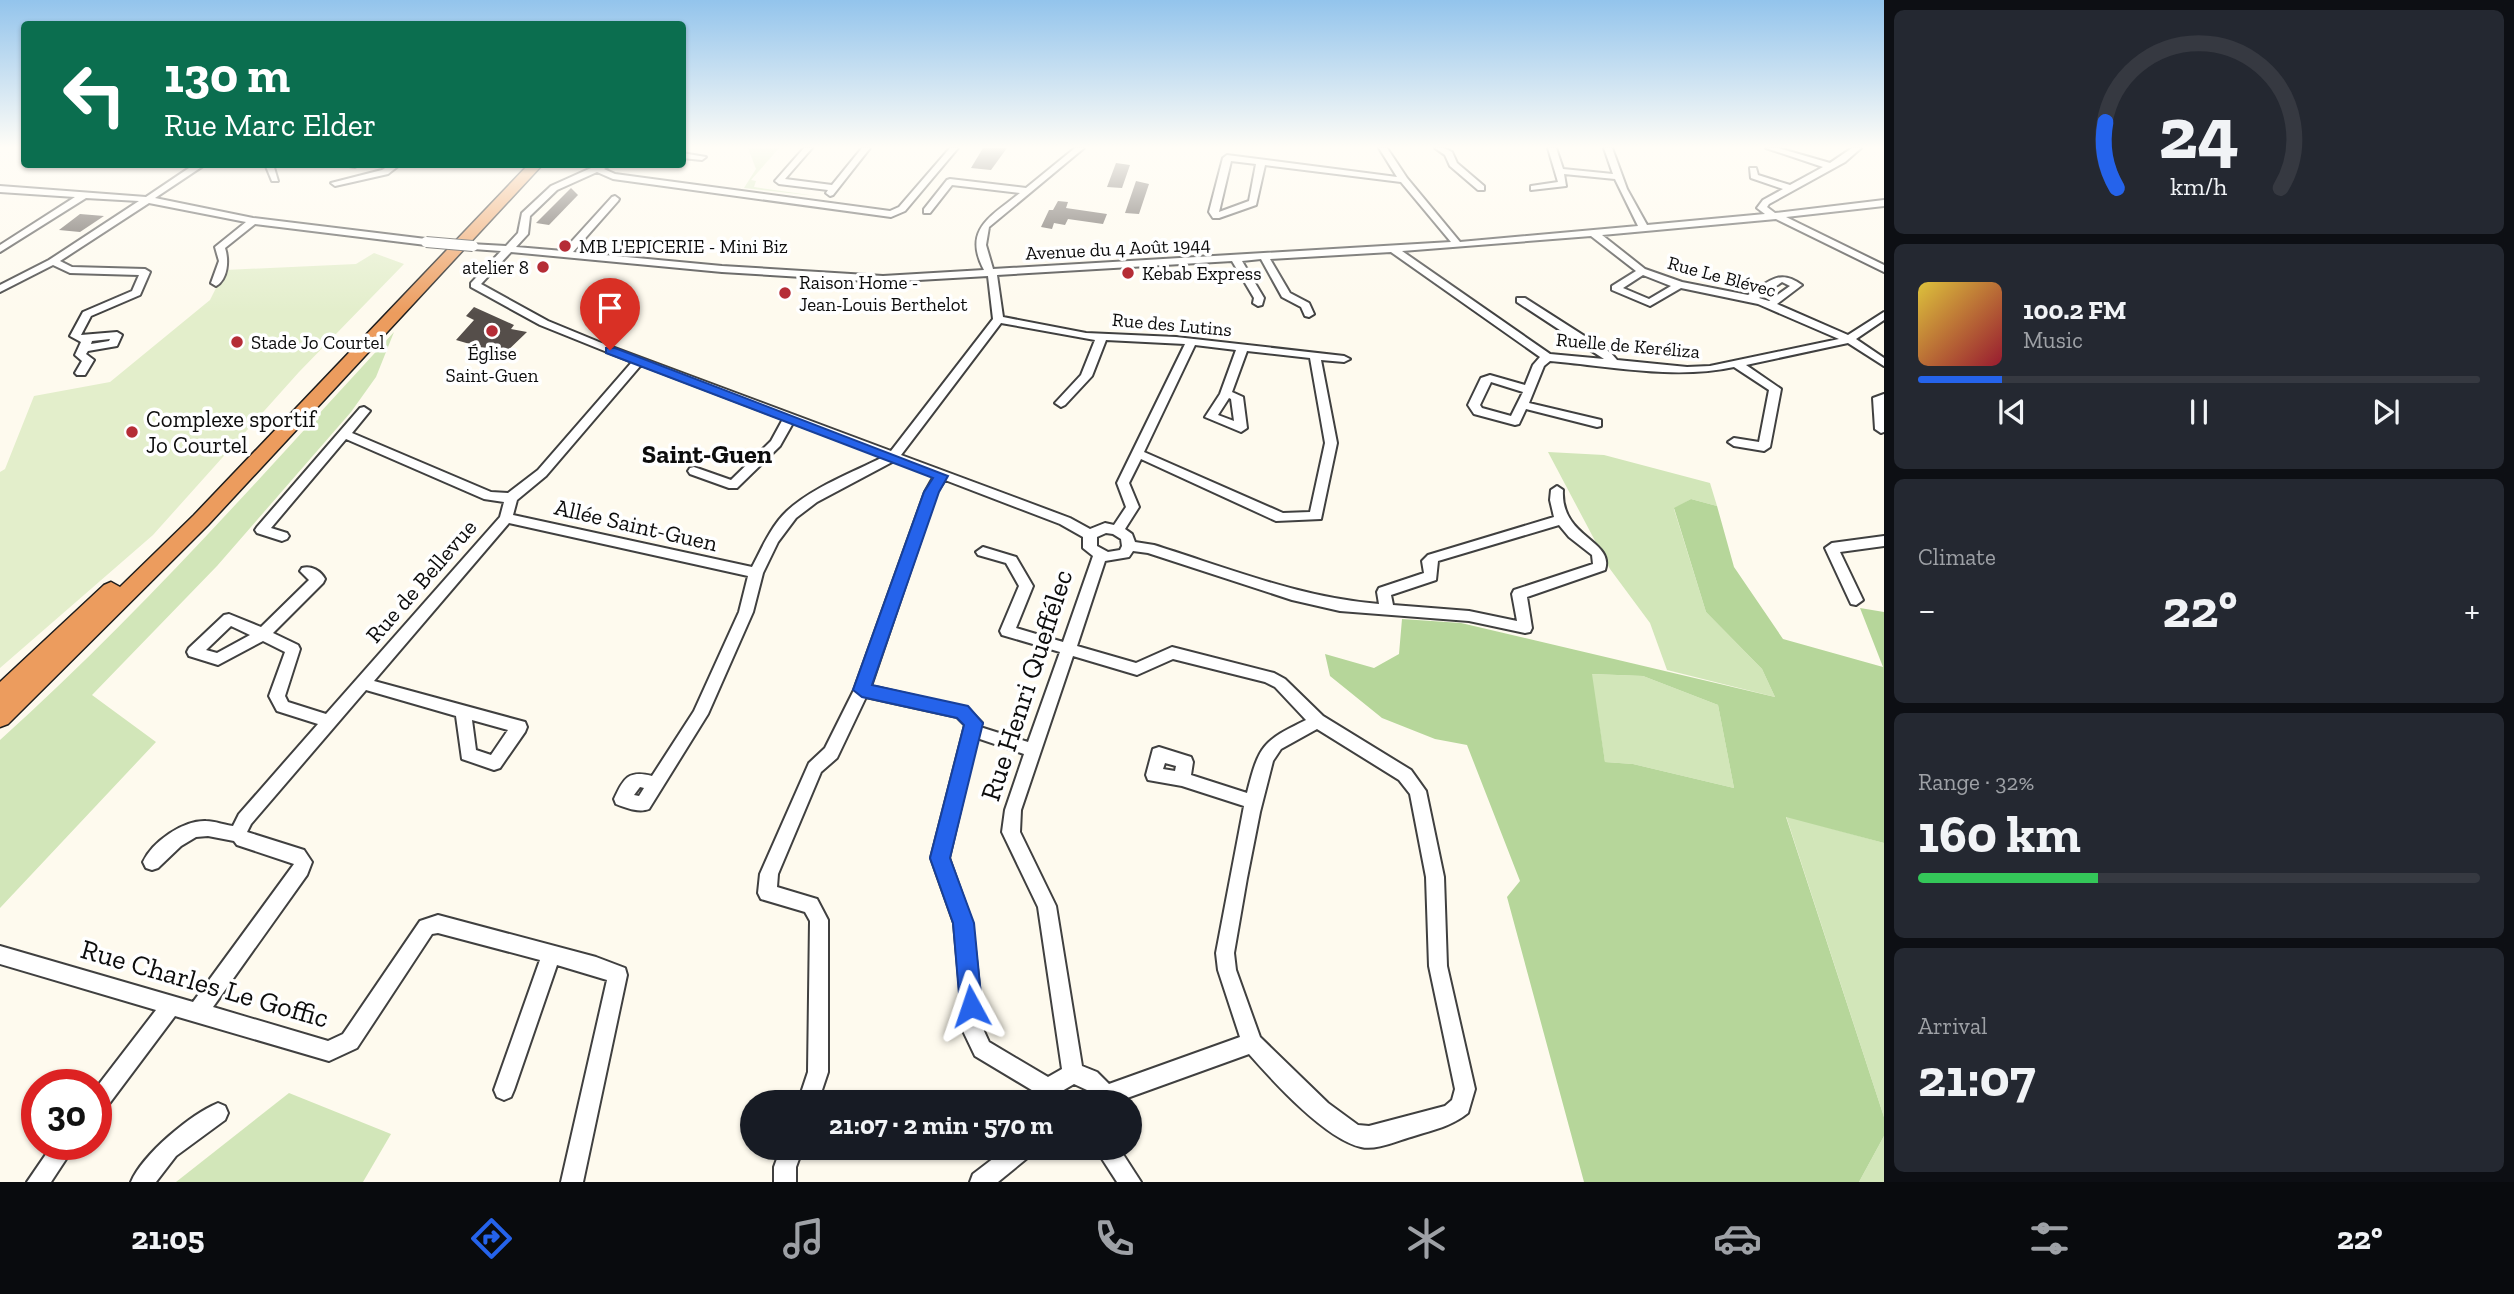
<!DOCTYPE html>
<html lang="en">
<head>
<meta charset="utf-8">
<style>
	:root { --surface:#171b24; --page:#242831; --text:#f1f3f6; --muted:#9ea1a6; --line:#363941; --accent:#2563eb }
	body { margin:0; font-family:"Zilla Slab",serif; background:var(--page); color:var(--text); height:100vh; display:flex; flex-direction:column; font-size:26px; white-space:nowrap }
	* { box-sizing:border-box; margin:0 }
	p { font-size:23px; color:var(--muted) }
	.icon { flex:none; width:38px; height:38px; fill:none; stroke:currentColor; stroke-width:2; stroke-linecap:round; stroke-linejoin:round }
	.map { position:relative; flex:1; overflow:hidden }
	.side { display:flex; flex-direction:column; gap:10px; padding:10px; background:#0d0f14; width:630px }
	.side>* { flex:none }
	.banner { position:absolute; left:21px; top:21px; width:665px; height:147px; border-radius:7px; box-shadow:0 2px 5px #0004; background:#0b6e4f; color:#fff; overflow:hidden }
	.speed { position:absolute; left:21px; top:1069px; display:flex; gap:14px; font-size:35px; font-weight:700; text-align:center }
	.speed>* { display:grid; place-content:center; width:91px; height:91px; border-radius:50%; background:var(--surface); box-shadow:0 2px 5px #0004; line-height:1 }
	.speed .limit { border:10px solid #d22; background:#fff; color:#111 }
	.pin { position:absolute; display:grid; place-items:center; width:60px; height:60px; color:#fff; margin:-72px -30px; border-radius:50% 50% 50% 0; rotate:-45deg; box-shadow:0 0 7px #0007 }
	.pin .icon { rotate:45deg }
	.me { position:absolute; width:77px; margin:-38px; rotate:355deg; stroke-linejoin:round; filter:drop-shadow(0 0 5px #0008) }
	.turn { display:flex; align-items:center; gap:24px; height:147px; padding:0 28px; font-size:32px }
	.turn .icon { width:91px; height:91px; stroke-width:2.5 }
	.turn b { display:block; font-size:49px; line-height:60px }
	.big { font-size:52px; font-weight:800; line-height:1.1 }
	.side .card { flex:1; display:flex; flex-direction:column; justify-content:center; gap:10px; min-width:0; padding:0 24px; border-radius:10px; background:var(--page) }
	.side .dial { align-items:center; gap:0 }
	.dial svg { height:182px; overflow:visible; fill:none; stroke:var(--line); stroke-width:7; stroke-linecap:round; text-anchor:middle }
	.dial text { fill:var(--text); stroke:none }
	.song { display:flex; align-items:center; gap:21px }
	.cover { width:84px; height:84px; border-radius:10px; background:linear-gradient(135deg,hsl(50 70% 55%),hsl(350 70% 35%)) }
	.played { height:7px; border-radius:4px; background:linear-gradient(90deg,var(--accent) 15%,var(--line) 15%) }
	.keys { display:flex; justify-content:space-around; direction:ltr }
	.heat { display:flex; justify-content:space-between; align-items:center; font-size:38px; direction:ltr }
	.charge { height:10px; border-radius:5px; background:linear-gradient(90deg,#34c759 32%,var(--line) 0) }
	.trip { position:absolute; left:740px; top:1090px; width:402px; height:70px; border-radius:35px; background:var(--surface); box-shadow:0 2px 5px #0004; font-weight:800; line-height:70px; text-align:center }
	.tab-bar { display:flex; height:112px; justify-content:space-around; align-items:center; background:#090b0e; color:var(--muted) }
	.tab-bar .icon { width:49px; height:49px }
	.tab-bar .current { color:var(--accent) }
	.tab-bar b { font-size:32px; color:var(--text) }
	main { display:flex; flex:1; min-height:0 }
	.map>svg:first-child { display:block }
	.green { fill:#d2e6b9 }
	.forest { fill:#b6d69a; fill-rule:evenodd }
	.pitch { fill:#e3eecb }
	.building { fill:#554e4a }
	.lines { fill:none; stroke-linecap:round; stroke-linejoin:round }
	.minor-casing { stroke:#404040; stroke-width:4 }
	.highway-casing { stroke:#1e1e1e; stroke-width:3 }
	.minor { fill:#fff; fill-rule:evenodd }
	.highway { fill:#ec9c5e; fill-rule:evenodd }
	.minor-bridge-casing { stroke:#404040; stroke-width:12; stroke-linecap:butt }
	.minor-bridge { stroke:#fff; stroke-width:10 }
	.route { fill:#2563eb; stroke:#184099; stroke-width:2 }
	.poi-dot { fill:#b52d36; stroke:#fff; stroke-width:2.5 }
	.labels { text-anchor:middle; stroke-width:7; stroke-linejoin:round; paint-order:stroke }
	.far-poi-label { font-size:19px; fill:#0d0d0d; stroke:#fff; text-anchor:start }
	.far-street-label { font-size:19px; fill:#0d0d0d; stroke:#fff }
	.poi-label { font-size:23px; fill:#0d0d0d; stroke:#fff; text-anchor:start }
	.street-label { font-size:23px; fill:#0d0d0d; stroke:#fff }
	.quarter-label { font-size:26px; font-weight:bold; fill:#0d0d0d; stroke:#fff }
	.near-street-label { font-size:28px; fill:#0d0d0d; stroke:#fff }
</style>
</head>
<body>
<main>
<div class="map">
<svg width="1884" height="1182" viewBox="0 0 1884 1182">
	<rect width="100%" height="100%" fill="#fefaee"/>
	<g class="green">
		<polygon points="748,148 779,148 751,180 756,181 754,187 816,196 744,188 756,169"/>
		<path d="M394 332 376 377 351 412 217 566 92 695 156 742 0 908V740C141 613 266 471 394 332Z"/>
		<polygon points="1548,452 1604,455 1710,483 1717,506 1691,499 1674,509 1706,612 1762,669 1775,697 1667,670 1650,623 1610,569"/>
		<polygon points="1591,674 1643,676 1718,705 1734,788 1633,764 1605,762"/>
		<polygon points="1786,816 1884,843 1884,1117"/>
		<polygon points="289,1093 391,1134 363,1182 176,1182"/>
		<polygon points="1884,1136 1884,1182 1859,1182"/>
	</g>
	<path class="forest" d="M1691 499 1717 506 1734 567 1783 639 1883 667 1860 608 1884 612V843L1786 817 1884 1117V1136L1859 1182H1584L1507 897 1520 881 1467 745 1435 739 1382 718 1330 676 1325 654 1374 668 1399 654 1402 619 1461 623 1775 697 1762 669 1706 612 1674 508ZM1592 674 1643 676 1718 705 1734 788 1633 764 1605 762Z"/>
	<polygon class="pitch" points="374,253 404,264 299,372 153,535 0,668 0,472 5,469 34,396 110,382 210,300 225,270 356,264"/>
	<g class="building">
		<polygon points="983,148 1007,148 991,170 971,168"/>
		<polygon points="1116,163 1130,165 1122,188 1107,187"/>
		<polygon points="1136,181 1149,184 1139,214 1125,213"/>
		<polygon points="571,188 578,195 549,225 536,223"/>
		<polygon points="1058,201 1068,202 1066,208 1107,214 1103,224 1068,219 1065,225 1054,223 1052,229 1041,227 1049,210 1053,210"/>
		<polygon points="80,214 104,216 80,232 59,230"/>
		<polygon points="474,307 514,325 511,329 527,332 504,354 456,340 474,320 466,316"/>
	</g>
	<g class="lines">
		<defs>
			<g id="minor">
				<polygon points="804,148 812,148 785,179 832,185 862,148 870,148 833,195 830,196 826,193 828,190 779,184 775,181"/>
				<path d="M950 148H958L905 211 891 217 613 179 597 172 557 190 530 216 528 234 516 247 563 251 612 197 615 196 619 199 618 201 573 252 722 266 883 276 984 270C962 229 992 216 1020 193L952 185 930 213H924V209L947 180 950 179 1026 188 1075 148H1084L989 227 986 245 993 269 1451 242 1401 182 1265 165 1256 205 1219 218H1213L1209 212 1223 158 1227 155 1397 177 1379 148H1387L1407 178 1460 242 1638 226 1615 179 1564 174 1566 186 1531 190V186L1558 182 1548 148H1556L1563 169 1613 174 1604 148H1612L1627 189 1647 225 1765 214 1757 208 1763 200 1783 189 1751 178 1750 168H1756L1758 175 1790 185 1823 167 1766 148H1778L1830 163 1852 148H1861L1845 162 1769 204 1767 207 1775 213 1884 200V206L1786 217 1884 265V272L1776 219 1602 235 1645 269 1682 282 1748 295C1769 282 1779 268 1802 285L1777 304 1848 335 1884 312V320L1856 339 1884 358V366L1848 343 1746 365 1781 389 1770 447 1764 451 1734 446 1728 442 1734 438 1759 442 1769 390 1734 367C1674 380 1610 366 1550 361L1544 366 1529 403 1601 420V426L1597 427 1526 409 1519 424 1515 425 1474 414 1468 405 1481 378 1490 375 1525 385 1533 365 1540 357 1391 252 1270 259 1290 293 1309 303 1314 314 1309 317 1305 316 1301 307 1282 297 1261 259 1242 261 1264 298 1262 305 1258 306 1253 303 1254 298 1232 261 997 275 1003 317 1086 333 1176 337 1344 356 1350 359 1344 362 1321 360 1337 443 1321 519 1276 521 1141 459 1129 483 1139 507 1125 529 1132 534 1135 542 1154 545C1228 568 1301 598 1379 604L1377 592 1379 588 1424 573 1422 561 1428 555 1554 517 1550 500 1551 490 1557 486 1563 490C1560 538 1615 540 1605 570L1527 597 1532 628 1530 632 1525 633 1469 621 1340 611 1292 600 1148 553 1133 551 1129 557 1105 561 1077 646 1136 663 1172 647 1274 673 1285 679 1323 716 1411 770 1426 791 1444 877 1447 966 1475 1089 1468 1113C1452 1126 1433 1130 1414 1136 1399 1140 1376 1151 1361 1147 1325 1139 1273 1081 1249 1054L1116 1102H1096L1087 1090 1074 1084 1062 1091 1058 1102H1038L1040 1095 975 1056 964 1033 954 923 931 858 965 725 957 717 866 697 837 758 821 772 778 874 777 887 817 899 828 920V1072L818 1102H798L808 1072 810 921 805 912 761 899 758 893 760 874 809 763 825 748 854 690 925 492 934 476 894 461 817 502 796 518 778 542 763 573 753 612 708 714 649 809C639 813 626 808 616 804L614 799C624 778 628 770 652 776L694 711 739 612 748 576 509 523 374 681 525 722 527 727 525 732 500 768 494 770 462 759 456 716 366 690 251 824 247 832 304 850 312 862 307 875 213 1007 328 1041 343 1034 420 921 438 915 596 957 625 968 627 975 583 1182H561L607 980 557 965 514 1090 511 1097 504 1100 497 1097 494 1090 540 960 438 933 432 934 357 1048 329 1061 175 1016 103 1112 96 1115V1088L156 1010 0 964V946L193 1002 294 864 237 845 234 841 208 836 196 837 181 846 158 868 152 870 146 868 143 862C152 842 183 820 206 821 215 821 224 825 233 826L239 814 318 724 277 711 269 696 285 652 263 641 218 665 189 656 187 652 189 648 224 615 229 614 261 627 309 580 300 571 302 568C311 565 321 571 325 579L323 583 273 633 298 645 300 649 285 696 288 702 326 714 500 517 504 502 484 499 346 439 271 528 287 533 289 536 287 539 282 541 257 533 255 530 257 527 360 408 364 407 370 411 352 433 491 492 508 493 538 470 632 362 540 325 471 287V283L501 251 473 249 468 246 470 244 506 246 518 233 522 213 551 186 600 164H612L604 169 615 174 890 211 899 207ZM1231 161 1256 164 1249 201 1219 212ZM1591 236 1636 271 1612 286V290L1650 306 1681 288 1758 304 1839 339 1710 366 1687 367 1617 360 1611 353 1525 298H1517V302L1604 359 1550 354 1402 251ZM511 252 722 272 883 282 988 276 993 319 891 451 599 342 548 321 481 284ZM1643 275 1671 286 1649 299 1623 288ZM1782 282 1790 286 1769 301 1759 298ZM1001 323 1095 340 1081 375 1055 403 1061 407 1065 405 1092 376 1106 340 1185 344 1117 483 1126 507 1114 525 1105 523 1090 529 1070 518 901 455ZM1195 345 1236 350 1220 394 1205 417 1241 432 1247 428 1243 397 1232 392 1247 351 1310 358 1325 443 1310 512 1283 513 1144 452ZM641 365 783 419 771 441 731 480 694 467 690 468 688 471 690 474 729 488H737L780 446 793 423 883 457C852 473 813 487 787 511 771 526 762 548 752 567L513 515 517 500 546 476ZM1491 382 1523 392 1511 416 1482 408 1480 405ZM1229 398 1231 399 1234 421 1218 415ZM945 480 1060 524 1083 537V548L1093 556 1063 642 1016 628 1033 586 1016 557 983 547 976 552 978 555 1006 563 1019 586 1000 631 1002 635 1060 652 1028 742 980 727 982 723 967 708 871 686 937 492ZM1559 525 1569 537 1592 555 1593 564 1514 590 1512 594 1517 621 1469 611 1393 605 1391 595 1436 580 1438 561ZM1106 533 1113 534 1121 539 1122 546 1120 550 1108 552 1097 546V537ZM231 626 250 635 217 653 206 650ZM1073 656 1137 675 1173 659 1265 682 1275 687 1306 720C1263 741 1259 745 1247 793L1191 775 1193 762 1191 757 1159 747 1153 749 1146 775 1148 780 1182 786 1244 806 1216 953 1218 970 1240 1037 1109 1084 1097 1072 1082 1066 1056 906 1020 832 1021 810ZM472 720 508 730 491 755 476 750ZM1317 729 1399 780 1410 794 1426 877 1429 966 1455 1089 1452 1100 1445 1106 1369 1126 1358 1125 1328 1103 1260 1037 1236 970 1234 953 1247 878 1260 812 1273 761 1281 749ZM977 738 1024 754 1005 810 1002 832 1038 907 1062 1069 1048 1077 989 1042 984 1031 972 923 949 858ZM1165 763 1176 766 1175 771 1163 769ZM640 787 644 788 639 796 634 795Z"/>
				<polygon points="1435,148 1444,148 1452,152 1457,163 1484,186 1484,190 1478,190 1450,166 1445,155"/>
				<polygon points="682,153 706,157 702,160 682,158"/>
				<path d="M195 164H206L155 198 253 218 426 239 431 242 426 245 255 224 225 248C229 260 228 279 216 286L211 283 219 261 215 247 246 222 149 203 60 261 72 267 145 269 150 272 140 295 91 316 81 335 117 332 122 335 117 346 88 351 86 354 94 360 85 375H77L75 373 82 361 75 355 81 342 70 336 83 312 132 291 139 275 70 273 53 265 0 292V285L49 260 139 201 86 198 0 252V245L75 197 0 192V186L146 197ZM110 339 109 341 91 344 92 341Z"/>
				<polygon points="265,164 273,164 278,181 272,181"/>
				<polygon points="336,164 359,164 355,167"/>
				<polygon points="390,165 397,167 388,174 335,186 331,183 382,170"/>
				<polygon points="1884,394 1884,432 1881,433 1875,429 1873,398"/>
				<polygon points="1884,536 1884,546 1840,552 1863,600 1856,605 1851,604 1825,548 1832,543"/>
				<path d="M218 1103 225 1106 228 1113 225 1120 176 1156 156 1182H131C143 1154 191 1114 218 1103Z"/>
				<polygon points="53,1144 76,1144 51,1182 27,1182"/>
				<polygon points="781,1148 803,1148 796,1167 796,1182 774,1182 774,1167"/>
				<polygon points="1007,1148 1035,1148 1031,1155 998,1182 970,1182 973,1174"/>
				<polygon points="1095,1148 1119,1148 1141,1182 1117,1182"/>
			</g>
			<polygon id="highway" points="529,164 543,164 208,525 8,724 0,727 0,682 104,585 111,582 120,587 194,515"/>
		</defs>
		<use href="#minor" class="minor-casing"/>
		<use href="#highway" class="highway-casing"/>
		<use href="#minor" class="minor"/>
		<use href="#highway" class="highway"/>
		<defs>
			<polyline id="minor-bridge" points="426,242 473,246"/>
		</defs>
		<use href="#minor-bridge" class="minor-bridge-casing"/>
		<use href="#minor-bridge" class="minor-bridge"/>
	</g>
	<linearGradient id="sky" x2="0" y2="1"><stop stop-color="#93c4ec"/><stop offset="0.47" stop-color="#fffdf7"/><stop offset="1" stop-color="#fffdf7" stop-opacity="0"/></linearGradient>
	<rect width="1884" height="313" fill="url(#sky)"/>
	<polygon class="route" points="606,348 615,348 948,476 939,492 872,685 968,706 983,723 950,858 974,923 982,1006 979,1013 971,1017 963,1013 960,1006 953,923 930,858 964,725 957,718 862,697 853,690 924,492 933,478 606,353"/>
	<g class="poi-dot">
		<circle cx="565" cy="246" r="7"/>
		<circle cx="543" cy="267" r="7"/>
		<circle cx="1128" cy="273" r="7"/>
		<circle cx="785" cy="293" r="7"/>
		<circle cx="492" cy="331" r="7"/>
		<circle cx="237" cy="342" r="7"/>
		<circle cx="132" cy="432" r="7"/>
	</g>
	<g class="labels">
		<g class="far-poi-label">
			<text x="579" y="253">MB L'EPICERIE - Mini Biz</text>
			<text x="529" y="274" text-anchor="end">atelier 8</text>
			<text x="1142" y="280">Kebab Express</text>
			<text x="799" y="289">Raison Home -<tspan x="799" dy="22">Jean-Louis Berthelot</tspan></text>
			<text x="251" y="349">Stade Jo Courtel</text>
			<text x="492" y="360" text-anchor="middle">Église<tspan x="492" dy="22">Saint-Guen</tspan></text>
		</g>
		<g class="far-street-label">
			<text transform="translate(1118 248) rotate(-3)" y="7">Avenue du 4 Août 1944</text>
			<text transform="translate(1722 276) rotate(15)" y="7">Rue Le Blévec</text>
			<text transform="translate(1172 324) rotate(5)" y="7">Rue des Lutins</text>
			<text transform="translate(1628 345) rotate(5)" y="7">Ruelle de Keréliza</text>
		</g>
		<g class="poi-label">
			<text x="146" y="427">Complexe sportif<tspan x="146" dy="26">Jo Courtel</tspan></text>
		</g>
		<g class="street-label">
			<text transform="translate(636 525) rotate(13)" y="8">Allée Saint-Guen</text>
			<text transform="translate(421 581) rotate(-49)" y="8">Rue de Bellevue</text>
		</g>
		<g class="quarter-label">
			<text x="707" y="463">Saint-Guen</text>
		</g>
		<g class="near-street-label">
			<text transform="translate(1026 685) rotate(-72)" y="10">Rue Henri Queffélec</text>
			<text transform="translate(205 983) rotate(16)" y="10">Rue Charles Le Goffic</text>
		</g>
	</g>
</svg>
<div class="speed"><div class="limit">30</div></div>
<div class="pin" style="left:610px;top:350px;background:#d93025"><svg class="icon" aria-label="arrive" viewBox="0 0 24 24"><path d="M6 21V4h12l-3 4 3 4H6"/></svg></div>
<svg class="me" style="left:971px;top:1006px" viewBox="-20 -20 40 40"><path d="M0-17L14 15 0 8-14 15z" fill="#2563eb" stroke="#fff" stroke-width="4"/></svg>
<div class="trip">21:07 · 2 min · 570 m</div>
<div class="banner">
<div class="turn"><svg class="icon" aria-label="left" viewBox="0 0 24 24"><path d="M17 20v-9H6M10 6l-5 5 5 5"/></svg><div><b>130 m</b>Rue Marc Elder</div></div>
</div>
</div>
<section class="side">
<div class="card dial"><svg viewBox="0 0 100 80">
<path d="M14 69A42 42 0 1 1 86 69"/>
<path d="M14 69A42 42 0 0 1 9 40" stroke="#2563eb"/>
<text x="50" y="56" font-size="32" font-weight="700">24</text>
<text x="50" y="72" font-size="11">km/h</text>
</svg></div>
<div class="card">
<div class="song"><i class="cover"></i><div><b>100.2 FM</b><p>Music</p></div></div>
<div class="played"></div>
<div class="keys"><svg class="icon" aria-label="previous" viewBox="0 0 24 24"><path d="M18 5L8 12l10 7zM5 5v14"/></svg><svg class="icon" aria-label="pause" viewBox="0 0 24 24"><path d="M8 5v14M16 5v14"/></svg><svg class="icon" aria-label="next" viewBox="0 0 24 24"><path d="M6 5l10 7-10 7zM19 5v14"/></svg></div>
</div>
<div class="card"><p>Climate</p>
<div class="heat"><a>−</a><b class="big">22°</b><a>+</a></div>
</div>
<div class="card"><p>Range · 32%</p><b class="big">160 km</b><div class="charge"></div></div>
<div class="card"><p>Arrival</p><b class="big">21:07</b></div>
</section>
</main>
<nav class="tab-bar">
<b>21:05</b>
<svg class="icon current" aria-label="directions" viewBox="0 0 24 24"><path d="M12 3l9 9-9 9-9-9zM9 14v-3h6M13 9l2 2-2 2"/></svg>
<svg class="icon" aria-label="music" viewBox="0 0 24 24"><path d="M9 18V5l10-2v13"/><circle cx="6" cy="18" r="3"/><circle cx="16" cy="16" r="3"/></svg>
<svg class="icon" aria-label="phone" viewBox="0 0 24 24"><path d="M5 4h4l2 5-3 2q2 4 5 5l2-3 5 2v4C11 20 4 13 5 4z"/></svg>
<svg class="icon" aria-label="climate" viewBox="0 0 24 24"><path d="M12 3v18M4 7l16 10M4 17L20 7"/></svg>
<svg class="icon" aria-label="car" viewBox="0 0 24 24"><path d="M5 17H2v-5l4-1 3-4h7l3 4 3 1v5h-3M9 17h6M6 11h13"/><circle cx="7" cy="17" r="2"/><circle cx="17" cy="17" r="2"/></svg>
<svg class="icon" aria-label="filters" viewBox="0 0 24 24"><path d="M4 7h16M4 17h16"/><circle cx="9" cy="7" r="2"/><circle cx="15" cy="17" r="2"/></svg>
<b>22°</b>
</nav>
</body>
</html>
